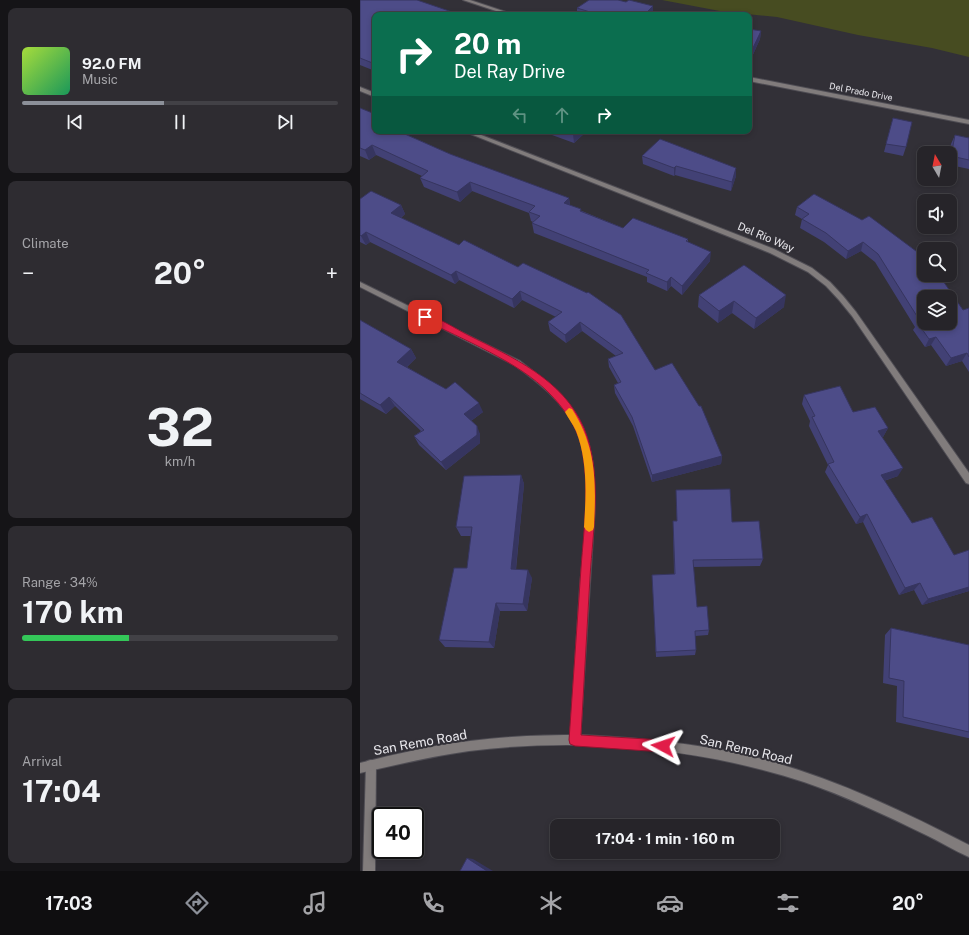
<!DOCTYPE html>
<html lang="en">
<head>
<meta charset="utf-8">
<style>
	:root { --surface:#262429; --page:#2e2c31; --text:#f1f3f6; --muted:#a4a4a8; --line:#424146; --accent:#8c9099 }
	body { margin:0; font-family:"Public Sans",sans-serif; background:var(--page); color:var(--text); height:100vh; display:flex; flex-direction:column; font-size:15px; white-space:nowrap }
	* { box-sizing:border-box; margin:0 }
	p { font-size:13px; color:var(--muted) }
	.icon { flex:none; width:22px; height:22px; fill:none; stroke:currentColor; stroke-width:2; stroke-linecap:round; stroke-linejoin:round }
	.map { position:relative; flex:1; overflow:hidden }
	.panel { display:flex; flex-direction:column; gap:8px; padding:8px; background:#151417; width:360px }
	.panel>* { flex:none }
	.banner { position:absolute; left:12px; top:12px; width:380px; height:122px; border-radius:8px; box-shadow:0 2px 6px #0003,0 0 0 1px var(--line); background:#0b6e4f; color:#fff; overflow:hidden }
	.needle { width:26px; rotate:350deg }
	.buttons { position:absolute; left:557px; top:146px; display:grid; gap:8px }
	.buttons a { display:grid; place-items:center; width:40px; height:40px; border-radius:8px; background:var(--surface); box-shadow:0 2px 6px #0003,0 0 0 1px var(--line); font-size:20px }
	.speed { position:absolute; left:12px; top:807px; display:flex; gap:8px; font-size:20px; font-weight:700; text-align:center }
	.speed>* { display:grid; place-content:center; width:52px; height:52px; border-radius:50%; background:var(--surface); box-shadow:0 2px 6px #0003,0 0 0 1px var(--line); line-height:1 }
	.speed .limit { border:2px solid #111; border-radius:6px; background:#fff; color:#111 }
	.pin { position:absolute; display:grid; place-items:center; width:34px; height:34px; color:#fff; margin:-17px; border-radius:8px; box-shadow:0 2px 6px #0006 }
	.me { position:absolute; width:44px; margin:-22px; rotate:275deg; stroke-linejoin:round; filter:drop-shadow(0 0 3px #0008) }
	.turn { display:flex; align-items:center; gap:14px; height:84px; padding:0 16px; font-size:18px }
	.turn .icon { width:52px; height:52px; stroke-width:2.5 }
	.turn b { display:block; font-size:28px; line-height:34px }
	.lanes { display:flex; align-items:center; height:38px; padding:0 16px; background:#0003; justify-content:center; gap:20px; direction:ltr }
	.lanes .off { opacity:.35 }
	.big { font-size:30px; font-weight:700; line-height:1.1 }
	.panel .card { flex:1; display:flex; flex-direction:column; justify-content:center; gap:6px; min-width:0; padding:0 14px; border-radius:8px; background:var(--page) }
	.panel .dial { align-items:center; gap:0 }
	.dial b { font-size:52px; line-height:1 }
	.song { display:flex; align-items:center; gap:12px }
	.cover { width:48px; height:48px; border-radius:6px; background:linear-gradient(135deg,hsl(80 70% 55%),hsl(150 70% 35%)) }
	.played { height:4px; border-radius:2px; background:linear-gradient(90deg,var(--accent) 45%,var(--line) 45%) }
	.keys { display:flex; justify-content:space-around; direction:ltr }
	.heat { display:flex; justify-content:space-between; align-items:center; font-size:22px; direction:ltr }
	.charge { height:6px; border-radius:3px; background:linear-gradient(90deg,#34c759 34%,var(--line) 0) }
	.trip { position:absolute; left:190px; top:819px; width:230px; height:40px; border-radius:8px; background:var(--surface); box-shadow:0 2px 6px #0003,0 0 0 1px var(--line); font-weight:700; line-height:40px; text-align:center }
	.menu { display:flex; height:64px; justify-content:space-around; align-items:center; background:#0f0e10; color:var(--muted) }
	.menu .icon { width:28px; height:28px }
	.menu .current { color:var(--accent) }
	.menu b { font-size:18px; color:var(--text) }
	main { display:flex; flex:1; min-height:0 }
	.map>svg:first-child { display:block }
	.green { fill:#474c21 }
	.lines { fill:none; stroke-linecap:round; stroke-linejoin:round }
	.minor-casing { stroke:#4f4d54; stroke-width:2 }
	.tertiary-casing { stroke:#4f4d54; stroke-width:2 }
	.minor { fill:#817c7c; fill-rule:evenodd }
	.tertiary { fill:#817c7c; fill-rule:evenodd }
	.wall { fill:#424175 }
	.shaded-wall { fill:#36355f }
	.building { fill:#4d4c88; stroke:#36355f; fill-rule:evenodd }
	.route { fill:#e11d48; stroke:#92132f }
	.slow { fill:#f59e0b }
	.labels { text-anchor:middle; stroke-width:4; stroke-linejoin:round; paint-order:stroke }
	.far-street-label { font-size:9px; fill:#e8e7ec; stroke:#323037 }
	.street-label { font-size:11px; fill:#e8e7ec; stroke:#323037 }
	.near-street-label { font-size:13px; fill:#e8e7ec; stroke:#323037 }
</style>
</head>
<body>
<main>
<section class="panel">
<div class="card">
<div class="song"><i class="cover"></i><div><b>92.0 FM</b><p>Music</p></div></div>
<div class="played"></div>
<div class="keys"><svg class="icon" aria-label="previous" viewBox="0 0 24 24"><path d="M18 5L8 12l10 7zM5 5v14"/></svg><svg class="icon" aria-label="pause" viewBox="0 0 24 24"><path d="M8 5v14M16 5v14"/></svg><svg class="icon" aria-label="next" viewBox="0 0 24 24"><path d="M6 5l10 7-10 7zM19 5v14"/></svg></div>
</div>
<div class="card"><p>Climate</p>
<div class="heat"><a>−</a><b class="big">20°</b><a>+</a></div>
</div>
<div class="card dial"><b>32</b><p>km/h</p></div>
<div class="card"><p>Range · 34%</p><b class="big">170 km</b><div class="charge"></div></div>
<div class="card"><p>Arrival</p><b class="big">17:04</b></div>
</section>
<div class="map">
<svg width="609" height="871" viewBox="0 0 609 871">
	<rect width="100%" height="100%" fill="#323037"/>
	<polygon class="green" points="302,0 609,0 609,57 572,48 498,35 417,17 365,12"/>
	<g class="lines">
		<defs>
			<g id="minor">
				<polygon points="103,0 110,0 155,15 148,15"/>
				<polygon points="389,77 609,120 609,124 389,81"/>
				<polygon points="0,87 15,93 15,97 0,91"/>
				<polygon points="103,131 111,131 414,249 452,268 470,282 483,296 496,312 609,473 609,484 606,483 492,316 479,300 466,286 448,272 410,253"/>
				<path d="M0 282 160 361 187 382 203 397 216 416 223 428 229 445 233 464 235 506 220 740 219 744 215 745 211 744 210 740C213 689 217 637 220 586 224 536 237 474 215 427 202 401 178 382 154 365L0 287Z"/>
				<polygon points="11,760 15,761 16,765 15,871 3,871 6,765 7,761"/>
			</g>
			<path id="tertiary" d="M223 735C279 738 335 743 391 756 467 775 539 809 609 845V857C593 850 579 841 564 834 525 815 485 796 444 782 337 747 220 737 109 751 72 756 36 765 0 773V763C36 754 73 745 110 741 148 736 185 735 223 735Z"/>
		</defs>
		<use href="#minor" class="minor-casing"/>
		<use href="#tertiary" class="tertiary-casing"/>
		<use href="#minor" class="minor"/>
		<use href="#tertiary" class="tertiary"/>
	</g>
	<g class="wall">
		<polygon points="0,0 15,15 15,71 0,65"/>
		<polygon points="266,2 293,15 217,15 217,8"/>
		<polygon points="389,29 401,31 400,39 391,59 389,58"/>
		<polygon points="0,108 42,131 43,133 90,154 209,198 210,205 222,211 263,228 328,239 328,242 350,261 322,295 311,286 307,291 287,282 287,277 174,233 172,223 173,222 171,221 169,213 112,191 100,202 64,187 60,178 62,176 16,155 9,160 0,156"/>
		<polygon points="533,118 546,147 543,156 524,152"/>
		<polygon points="181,131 227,131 214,143"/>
		<polygon points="595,135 609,138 609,169 590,165 590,153 589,153 591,144"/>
		<polygon points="282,156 376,176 371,191 315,175 314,176 283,164"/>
		<polygon points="454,194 603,310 609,308 609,372 602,361 586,366 571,345 565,347 553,330 555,327 515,262 501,251 486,259 464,242 440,228 442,219 435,215 437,207"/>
		<polygon points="0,199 41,205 45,214 41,218 99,245 295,370 362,456 361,464 292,482 273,426 255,393 254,385 258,383 249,367 248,359 256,356 222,331 206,343 190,331 188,322 196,317 162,300 154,308 99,280 95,284 10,242 6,245 0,242"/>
		<polygon points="339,295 424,307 394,329 372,313 358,323 338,307"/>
		<polygon points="0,320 51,349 56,358 47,367 123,412 111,421 120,434 120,443 86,470 59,445 54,436 61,431 35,406 26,414 0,399"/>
		<polygon points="444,395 493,412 528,428 523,437 522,437 538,476 524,481 552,523 594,555 609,550 609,591 562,605 554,590 539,595 503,522 496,524 465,472 468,465 449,426 450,421 442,404"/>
		<polygon points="161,475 164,484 156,570 172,578 167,611 140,611 134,648 85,647 79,640 107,568 111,536 101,536 96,527"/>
		<polygon points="316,490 372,522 403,559 400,566 333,567 337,607 349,630 348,635 335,636 336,650 335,655 296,657 292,575 314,574 313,521 317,521"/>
		<polygon points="531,628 609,645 609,738 608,738 536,722 537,686 523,683 525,635"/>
	</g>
	<g class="shaded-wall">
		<polygon points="293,6 293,15 284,15"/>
		<polygon points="401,31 400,39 391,59 392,50"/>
		<polygon points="217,131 227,131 214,143 213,134"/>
		<polygon points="12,145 16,155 9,160 5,150"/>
		<polygon points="316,166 315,175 314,176 314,168"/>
		<polygon points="376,168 376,176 371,191 372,182"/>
		<polygon points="110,182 112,191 100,202 97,192"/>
		<polygon points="209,198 210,207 204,203"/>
		<polygon points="41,205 45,214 35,222 31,213"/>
		<polygon points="6,232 10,242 6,245 1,236"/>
		<polygon points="503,242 501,251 486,259 488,251"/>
		<polygon points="351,252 350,261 322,295 322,286"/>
		<polygon points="96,271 99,280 95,284 91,275"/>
		<polygon points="311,277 311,286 307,291 307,282"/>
		<polygon points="160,291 162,300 154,308 152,299"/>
		<polygon points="426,295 424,307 394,329 396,318"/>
		<polygon points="374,301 372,313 358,323 359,311"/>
		<polygon points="220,322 222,331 206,343 205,335"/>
		<polygon points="576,337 571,345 565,347 569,339"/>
		<polygon points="51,349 56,358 42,371 37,362"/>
		<polygon points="607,353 602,361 586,366 591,358"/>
		<polygon points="29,397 35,406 26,414 20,405"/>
		<polygon points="119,403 123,412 108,423 104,414"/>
		<polygon points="117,426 120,434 120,443 86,470 81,462"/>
		<polygon points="528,428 523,437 514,439 518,431"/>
		<polygon points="362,456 361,464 292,482 292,475"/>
		<polygon points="543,468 538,476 517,483 521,475"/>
		<polygon points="161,475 164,484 155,577 151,569"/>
		<polygon points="507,514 503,522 496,524 500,517"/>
		<polygon points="168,570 172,578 167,611 163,604"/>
		<polygon points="560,583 554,590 539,595 545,588"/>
		<polygon points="609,587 609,591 562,605 568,599"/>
		<polygon points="136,603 140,611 134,648 129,642"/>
		<polygon points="107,858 113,859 133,871 127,871"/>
	</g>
	<g class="building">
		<polygon points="0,0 57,0 101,15 15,15 15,64 0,58"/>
		<polygon points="229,0 258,0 266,2 269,0 293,6 284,15 240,15 217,8"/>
		<polygon points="389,29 401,31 392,50 389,50"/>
		<polygon points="0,108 15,114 15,131 38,131 90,154 209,198 204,203 221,209 220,211 263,228 273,218 328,239 326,241 351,252 322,286 311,277 307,282 286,273 289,270 172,223 180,216 169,212 175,206 110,182 97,192 60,178 68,171 12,145 5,150 0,148"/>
		<polygon points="533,118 552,122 546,147 526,144"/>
		<polygon points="205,131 217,131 213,134"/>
		<polygon points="595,135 609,138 609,160 591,156"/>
		<polygon points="300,139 376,168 372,182 316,166 314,168 282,156"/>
		<polygon points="11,191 41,205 31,213 99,245 104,240 158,267 163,263 227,293 228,292 261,315 295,370 312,363 339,406 341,406 362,456 292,475 272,417 254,385 261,382 248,359 263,353 220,322 205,335 188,322 202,312 160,291 152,299 96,271 91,275 6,232 1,236 0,235 0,199"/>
		<path d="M454 194 502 220 509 216 564 257V275H579L603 310 609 308V357L607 353 591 358 576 337 569 339 557 322 560 321 518 254 503 242 488 251 466 233 442 219 449 214 437 207ZM564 297H590V323H564Z"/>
		<polygon points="384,265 426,295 396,318 374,301 359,311 339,295"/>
		<polygon points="0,320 51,349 37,362 86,389 95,382 119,403 104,414 117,426 117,435 81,462 54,436 64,430 29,397 20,405 0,393"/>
		<polygon points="480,386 493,412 515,407 528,428 518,431 543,468 521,475 552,523 572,517 594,555 609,550 609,587 568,599 560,583 545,588 507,514 500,517 468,464 474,462 452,417 455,416 444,395"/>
		<polygon points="161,475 151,569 168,570 163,604 136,603 129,642 79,640 94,568 107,568 112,527 96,527 104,476"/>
		<polygon points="370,489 372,522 399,521 403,559 333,560 337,607 347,606 349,630 335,631 336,650 296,652 292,575 315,574 313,521 317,521 316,490"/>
		<polygon points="531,628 609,645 609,732 543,717 544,681 529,678"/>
		<polygon points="107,858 127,871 100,871"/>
	</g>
	<path class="route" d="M65 314C80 318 94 328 108 335 152 357 203 379 224 428 243 474 233 529 230 577 227 630 224 682 221 735L303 740 307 742 309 746 307 750 303 752 215 746 210 744 209 740C213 683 217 625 221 568 224 527 230 485 221 445 216 425 203 407 189 393 159 362 102 339 62 319L61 317Z"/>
	<path class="slow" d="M209 408 212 409C237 448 236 483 234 527L233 530 229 532 226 530 224 527C226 495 228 462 216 431 213 424 208 418 205 412Z"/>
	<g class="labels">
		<g class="far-street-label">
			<text transform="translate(501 92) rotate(11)" y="3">Del Prado Drive</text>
		</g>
		<g class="street-label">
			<text transform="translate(406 237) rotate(23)" y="4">Del Rio Way</text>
		</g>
		<g class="near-street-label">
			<text transform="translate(60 742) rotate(-10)" y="5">San Remo Road</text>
			<text transform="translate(386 749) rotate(13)" y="5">San Remo Road</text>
		</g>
	</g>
</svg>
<div class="buttons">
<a><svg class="needle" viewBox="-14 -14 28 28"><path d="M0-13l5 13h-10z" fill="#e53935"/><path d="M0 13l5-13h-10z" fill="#a4a4a8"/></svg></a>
<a><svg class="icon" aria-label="sound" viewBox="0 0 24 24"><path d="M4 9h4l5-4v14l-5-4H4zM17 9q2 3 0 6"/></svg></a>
<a><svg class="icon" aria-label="search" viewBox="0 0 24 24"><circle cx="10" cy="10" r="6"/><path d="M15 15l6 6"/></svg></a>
<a><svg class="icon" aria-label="layers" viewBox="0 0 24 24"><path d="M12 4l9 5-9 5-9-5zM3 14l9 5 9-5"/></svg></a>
</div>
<div class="speed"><div class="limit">40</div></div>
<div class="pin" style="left:65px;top:317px;background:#d93025"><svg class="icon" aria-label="arrive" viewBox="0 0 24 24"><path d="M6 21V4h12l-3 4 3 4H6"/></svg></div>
<svg class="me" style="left:303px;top:746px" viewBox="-20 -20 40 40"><path d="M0-17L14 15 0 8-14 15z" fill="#e11d48" stroke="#fff" stroke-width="4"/></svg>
<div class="trip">17:04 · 1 min · 160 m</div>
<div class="banner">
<div class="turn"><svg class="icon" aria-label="right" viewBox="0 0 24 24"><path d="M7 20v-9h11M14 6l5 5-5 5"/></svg><div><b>20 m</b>Del Ray Drive</div></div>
<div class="lanes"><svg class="icon off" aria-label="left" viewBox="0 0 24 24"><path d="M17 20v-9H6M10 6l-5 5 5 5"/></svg><svg class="icon off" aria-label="ahead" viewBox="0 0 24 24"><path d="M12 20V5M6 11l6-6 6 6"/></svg><svg class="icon" aria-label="right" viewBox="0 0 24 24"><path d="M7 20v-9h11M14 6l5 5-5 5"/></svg></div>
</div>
</div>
</main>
<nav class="menu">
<b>17:03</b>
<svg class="icon current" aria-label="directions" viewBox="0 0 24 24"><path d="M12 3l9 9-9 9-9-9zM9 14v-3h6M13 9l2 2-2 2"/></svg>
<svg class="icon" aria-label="music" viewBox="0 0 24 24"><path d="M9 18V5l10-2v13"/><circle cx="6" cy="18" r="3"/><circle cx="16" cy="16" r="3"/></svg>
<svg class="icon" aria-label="phone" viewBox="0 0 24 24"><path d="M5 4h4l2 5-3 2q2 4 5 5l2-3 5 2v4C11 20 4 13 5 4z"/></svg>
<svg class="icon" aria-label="climate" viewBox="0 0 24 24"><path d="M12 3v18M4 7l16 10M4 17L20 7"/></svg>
<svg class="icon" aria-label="car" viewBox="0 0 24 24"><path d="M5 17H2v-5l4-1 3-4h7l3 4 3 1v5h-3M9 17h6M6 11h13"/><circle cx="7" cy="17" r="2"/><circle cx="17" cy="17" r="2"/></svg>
<svg class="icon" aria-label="filters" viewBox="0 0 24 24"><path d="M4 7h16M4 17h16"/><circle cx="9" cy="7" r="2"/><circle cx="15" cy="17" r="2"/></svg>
<b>20°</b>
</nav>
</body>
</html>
